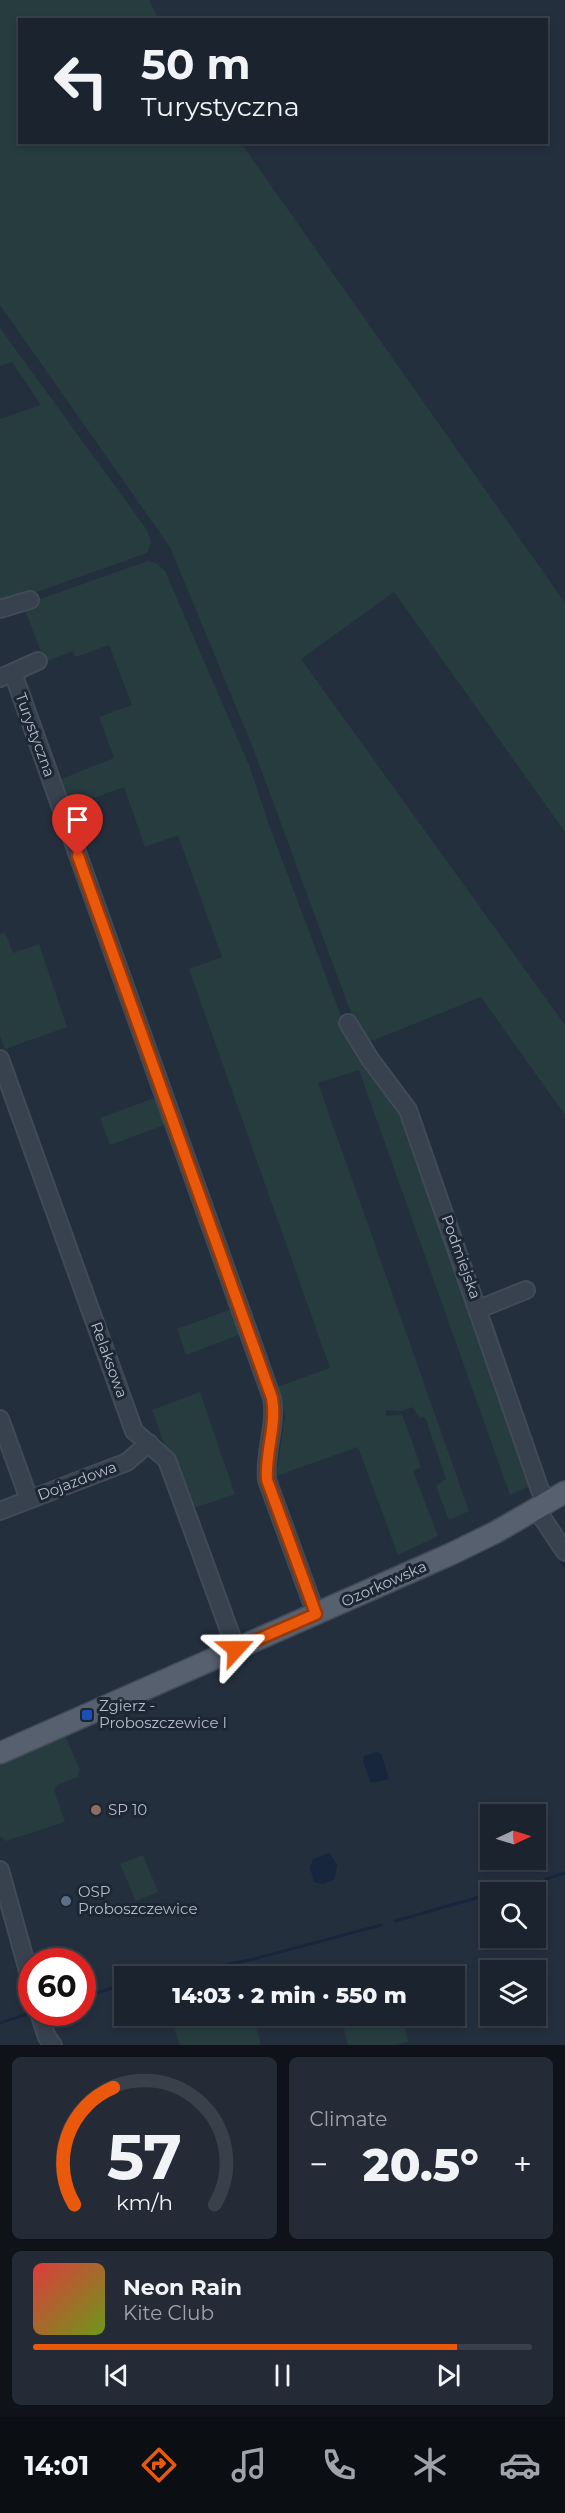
<!DOCTYPE html>
<html lang="en">
<head>
<meta charset="utf-8">
<style>
	:root { --surface:#1b232e; --page:#242b36; --text:#f1f3f6; --muted:#a0a4aa; --line:#39404a; --accent:#ea580c }
	body { margin:0; font-family:Montserrat,sans-serif; background:var(--page); color:var(--text); height:100vh; display:flex; flex-direction:column; font-size:22px; white-space:nowrap }
	* { box-sizing:border-box; margin:0 }
	p { font-size:20px; color:var(--muted) }
	.icon { flex:none; width:33px; height:33px; fill:none; stroke:currentColor; stroke-width:2; stroke-linecap:round; stroke-linejoin:round }
	.map { position:relative; height:2045px; overflow:hidden }
	.drawer { display:flex; flex-direction:column; gap:12px; padding:12px; background:#0f1319; flex:1 }
	.drawer>* { flex:none }
	.hud { position:absolute; left:18px; top:18px; width:530px; height:126px; border-radius:0px; box-shadow:0 3px 9px #0003,0 0 0 2px var(--line); background:#1b232e; color:var(--text); overflow:hidden }
	.needle { width:39px; rotate:86deg }
	.tools { position:absolute; left:480px; top:1804px; display:grid; gap:12px }
	.tools a { display:grid; place-items:center; width:66px; height:66px; border-radius:0px; background:var(--surface); box-shadow:0 3px 9px #0003,0 0 0 2px var(--line); font-size:30px }
	.speed { position:absolute; left:18px; top:1948px; display:flex; gap:12px; font-size:30px; font-weight:700; text-align:center }
	.speed>* { display:grid; place-content:center; width:78px; height:78px; border-radius:50%; background:var(--surface); box-shadow:0 3px 9px #0003,0 0 0 2px var(--line); line-height:1 }
	.speed .limit { border:9px solid #d22; background:#fff; color:#111 }
	.pin { position:absolute; display:grid; place-items:center; width:51px; height:51px; color:#fff; margin:-62px -26px; border-radius:50% 50% 50% 0; rotate:-45deg; box-shadow:0 0 6px #0007 }
	.pin .icon { rotate:45deg }
	.me { position:absolute; width:66px; margin:-33px; rotate:66deg; stroke-linejoin:round; filter:drop-shadow(0 0 4px #0008) }
	.turn { display:flex; align-items:center; gap:21px; height:126px; padding:0 24px; font-size:27px }
	.turn .icon { width:78px; height:78px; stroke-width:2.5 }
	.turn b { display:block; font-size:42px; line-height:51px }
	.big { font-size:45px; font-weight:800; line-height:1.1 }
	.drawer .tile { flex:1; display:flex; flex-direction:column; justify-content:center; gap:9px; min-width:0; padding:0 21px; border-radius:9px; background:var(--page) }
	.drawer .dial { align-items:center; gap:0 }
	.dial svg { height:156px; overflow:visible; fill:none; stroke:var(--line); stroke-width:7; stroke-linecap:round; text-anchor:middle }
	.dial text { fill:var(--text); stroke:none }
	.song { display:flex; align-items:center; gap:18px }
	.cover { width:72px; height:72px; border-radius:9px; background:linear-gradient(135deg,hsl(0 70% 55%),hsl(80 70% 35%)) }
	.played { height:6px; border-radius:3px; background:linear-gradient(90deg,var(--accent) 85%,var(--line) 85%) }
	.keys { display:flex; justify-content:space-around; direction:ltr }
	.heat { display:flex; justify-content:space-between; align-items:center; font-size:33px; direction:ltr }
	.drawer .tiles { flex:1; display:grid; gap:12px; grid-template-columns:1fr 1fr }
	.tile:last-child { grid-column:span 2 }
	.trip { position:absolute; left:114px; top:1966px; width:351px; height:60px; border-radius:0px; background:var(--surface); box-shadow:0 3px 9px #0003,0 0 0 2px var(--line); font-weight:800; line-height:60px; text-align:center }
	.tab-bar { display:flex; height:96px; justify-content:space-around; align-items:center; background:#0b0e12; color:var(--muted) }
	.tab-bar .icon { width:42px; height:42px }
	.tab-bar .on { color:var(--accent) }
	.tab-bar b { font-size:27px; color:var(--text) }
	.map>svg:first-child { display:block }
	.green { fill:#263c3f }
	.water { fill:#17263c }
	.lines { fill:none; stroke-linecap:round; stroke-linejoin:round }
	.stream { stroke:#17263c; stroke-width:3 }
	.minor-casing { stroke:#414a57; stroke-width:20 }
	.major-casing { stroke:#414a57; stroke-width:24 }
	.minor { stroke:#38414e; stroke-width:16 }
	.major { stroke:#56606e; stroke-width:21 }
	.route-casing { stroke:#983908; stroke-width:15 }
	.route { stroke:#ea580c; stroke-width:10 }
	.transit-dot { fill:#1a4fb4; stroke:#1d2633; stroke-width:2 }
	.education-dot { fill:#8d6e63; stroke:#1d2633; stroke-width:2 }
	.service-dot { fill:#5c6f8a; stroke:#1d2633; stroke-width:2 }
	.labels { text-anchor:middle; stroke-width:6; stroke-linejoin:round; paint-order:stroke }
	.street-label { font-size:15px; fill:#b4bcc9; stroke:#1d2633 }
	.poi-label { font-size:15px; fill:#b4bcc9; stroke:#1d2633; text-anchor:start }
</style>
</head>
<body>
<div class="map">
<svg width="565" height="2045" viewBox="0 0 565 2045">
	<rect width="100%" height="100%" fill="#242f3e"/>
	<g class="green">
		<polygon points="0,0 149,0 159,19 20,20 20,142 241,143 565,603 565,832 394,592 301,659 565,1025 565,1115 481,997 369,1042 354,1021 253,748 170,547 0,305"/>
		<polygon points="0,328 147,530 151,542 147,553 0,605 0,419 41,405 12,362 0,366"/>
		<polygon points="148,561 156,563 165,571 249,765 269,825 344,1024 403,1114 531,1486 510,1495 359,1070 318,1083 469,1511 449,1520 436,1486 446,1479 425,1417 420,1418 412,1407 402,1411 386,1410 386,1416 402,1414 421,1467 413,1471 438,1536 398,1555 358,1447 276,1476 285,1416 277,1387 330,1368 189,969 222,957 178,835 145,847 124,787 69,807 59,780 114,758 99,717 132,705 109,645 76,657 73,651 45,662 23,605"/>
		<polygon points="5,932 13,953 39,944 67,1027 5,1049 0,1036 0,934"/>
		<polygon points="157,1097 167,1124 110,1145 100,1118"/>
		<polygon points="232,1309 241,1334 186,1355 177,1329"/>
		<polygon points="200,1392 235,1494 188,1510 152,1410"/>
		<polygon points="65,1736 80,1770 77,1777 57,1785 54,1790 65,1822 6,1841 0,1836 0,1765"/>
		<polygon points="143,1855 158,1892 136,1901 120,1864"/>
		<polygon points="178,2016 253,2016 261,2045 180,2045 171,2018"/>
		<polygon points="396,2021 404,2024 408,2042 396,2045 348,2045 343,2024"/>
	</g>
	<g class="water">
		<polygon points="376,1752 381,1753 389,1779 371,1783 363,1761 364,1756"/>
		<polygon points="329,1853 337,1864 335,1879 323,1884 314,1882 310,1868 313,1859"/>
	</g>
	<g class="lines">
		<g class="stream">
			<polyline points="537,1526 553,1549"/>
			<polyline points="557,1555 565,1566"/>
			<polyline points="546,1879 565,1873"/>
			<polyline points="495,1893 538,1881"/>
			<polyline points="395,1921 490,1894"/>
			<polyline points="166,1977 254,1959 381,1925"/>
			<polyline points="82,1997 124,1985"/>
			<polyline points="0,2023 30,2013"/>
		</g>
		<defs>
			<g id="minor">
				<polyline points="0,609 30,600"/>
				<path d="M13 673 272 1398C277 1426 264 1452 267 1480L316 1614"/>
				<polyline points="0,678 38,661"/>
				<polyline points="348,1023 370,1059 408,1110 540,1490 548,1503"/>
				<polyline points="0,1059 134,1431 167,1460 236,1649"/>
				<polyline points="479,1309 526,1290"/>
				<polyline points="0,1419 29,1499"/>
				<polyline points="537,1510 565,1552"/>
				<polyline points="0,1511 127,1462 149,1443"/>
				<polyline points="0,1870 32,1985"/>
				<polyline points="39,2013 47,2037 53,2045"/>
			</g>
			<polyline id="major" points="0,1753 451,1554 496,1532 565,1492"/>
		</defs>
		<use href="#minor" class="minor-casing"/>
		<use href="#major" class="major-casing"/>
		<use href="#minor" class="minor"/>
		<use href="#major" class="major"/>
	</g>
	<g class="lines">
		<defs>
			<path id="route" d="M78 856 272 1398C277 1426 265 1452 267 1480L316 1614 236 1649"/>
		</defs>
		<use href="#route" class="route-casing"/>
		<use href="#route" class="route"/>
	</g>
	<rect class="transit-dot" x="81" y="1709" width="12" height="12" rx="3"/>
	<circle class="education-dot" cx="96" cy="1810" r="6"/>
	<circle class="service-dot" cx="66" cy="1901" r="6"/>
	<g class="labels">
		<g class="street-label">
			<text transform="translate(35 735) rotate(70)" y="5">Turystyczna</text>
			<text transform="translate(461 1257) rotate(70)" y="5">Podmiejska</text>
			<text transform="translate(109 1360) rotate(70)" y="5">Relaksowa</text>
			<text transform="translate(77 1481) rotate(-21)" y="5">Dojazdowa</text>
			<text transform="translate(384 1584) rotate(-24)" y="5">Ozorkowska</text>
		</g>
		<g class="poi-label">
			<text x="99" y="1711">Zgierz -<tspan x="99" dy="17">Proboszczewice I</tspan></text>
			<text x="108" y="1815">SP 10</text>
			<text x="78" y="1897">OSP<tspan x="78" dy="17">Proboszczewice</tspan></text>
		</g>
	</g>
</svg>
<div class="tools">
<a><svg class="needle" viewBox="-14 -14 28 28"><path d="M0-13l5 13h-10z" fill="#e53935"/><path d="M0 13l5-13h-10z" fill="#a0a4aa"/></svg></a>
<a><svg class="icon" aria-label="search" viewBox="0 0 24 24"><circle cx="10" cy="10" r="6"/><path d="M15 15l6 6"/></svg></a>
<a><svg class="icon" aria-label="layers" viewBox="0 0 24 24"><path d="M12 4l9 5-9 5-9-5zM3 14l9 5 9-5"/></svg></a>
</div>
<div class="speed"><div class="limit">60</div></div>
<div class="pin" style="left:78px;top:856px;background:#d93025"><svg class="icon" aria-label="arrive" viewBox="0 0 24 24"><path d="M6 21V4h12l-3 4 3 4H6"/></svg></div>
<svg class="me" style="left:236px;top:1649px" viewBox="-20 -20 40 40"><path d="M0-17L14 15 0 8-14 15z" fill="#ea580c" stroke="#fff" stroke-width="4"/></svg>
<div class="trip">14:03 · 2 min · 550 m</div>
<div class="hud">
<div class="turn"><svg class="icon" aria-label="left" viewBox="0 0 24 24"><path d="M17 20v-9H6M10 6l-5 5 5 5"/></svg><div><b>50 m</b>Turystyczna</div></div>
</div>
</div>
<section class="drawer">
<div class="tiles">
<div class="tile dial"><svg viewBox="0 0 100 80">
<path d="M14 69A42 42 0 1 1 86 69"/>
<path d="M14 69A42 42 0 0 1 34 9" stroke="#ea580c"/>
<text x="50" y="56" font-size="32" font-weight="700">57</text>
<text x="50" y="72" font-size="11">km/h</text>
</svg></div>
<div class="tile"><p>Climate</p>
<div class="heat"><a>−</a><b class="big">20.5°</b><a>+</a></div>
</div>
<div class="tile">
<div class="song"><i class="cover"></i><div><b>Neon Rain</b><p>Kite Club</p></div></div>
<div class="played"></div>
<div class="keys"><svg class="icon" aria-label="previous" viewBox="0 0 24 24"><path d="M18 5L8 12l10 7zM5 5v14"/></svg><svg class="icon" aria-label="pause" viewBox="0 0 24 24"><path d="M8 5v14M16 5v14"/></svg><svg class="icon" aria-label="next" viewBox="0 0 24 24"><path d="M6 5l10 7-10 7zM19 5v14"/></svg></div>
</div>
</div>
</section>
<nav class="tab-bar">
<b>14:01</b>
<svg class="icon on" aria-label="directions" viewBox="0 0 24 24"><path d="M12 3l9 9-9 9-9-9zM9 14v-3h6M13 9l2 2-2 2"/></svg>
<svg class="icon" aria-label="music" viewBox="0 0 24 24"><path d="M9 18V5l10-2v13"/><circle cx="6" cy="18" r="3"/><circle cx="16" cy="16" r="3"/></svg>
<svg class="icon" aria-label="phone" viewBox="0 0 24 24"><path d="M5 4h4l2 5-3 2q2 4 5 5l2-3 5 2v4C11 20 4 13 5 4z"/></svg>
<svg class="icon" aria-label="climate" viewBox="0 0 24 24"><path d="M12 3v18M4 7l16 10M4 17L20 7"/></svg>
<svg class="icon" aria-label="car" viewBox="0 0 24 24"><path d="M5 17H2v-5l4-1 3-4h7l3 4 3 1v5h-3M9 17h6M6 11h13"/><circle cx="7" cy="17" r="2"/><circle cx="17" cy="17" r="2"/></svg>
</nav>
</body>
</html>
